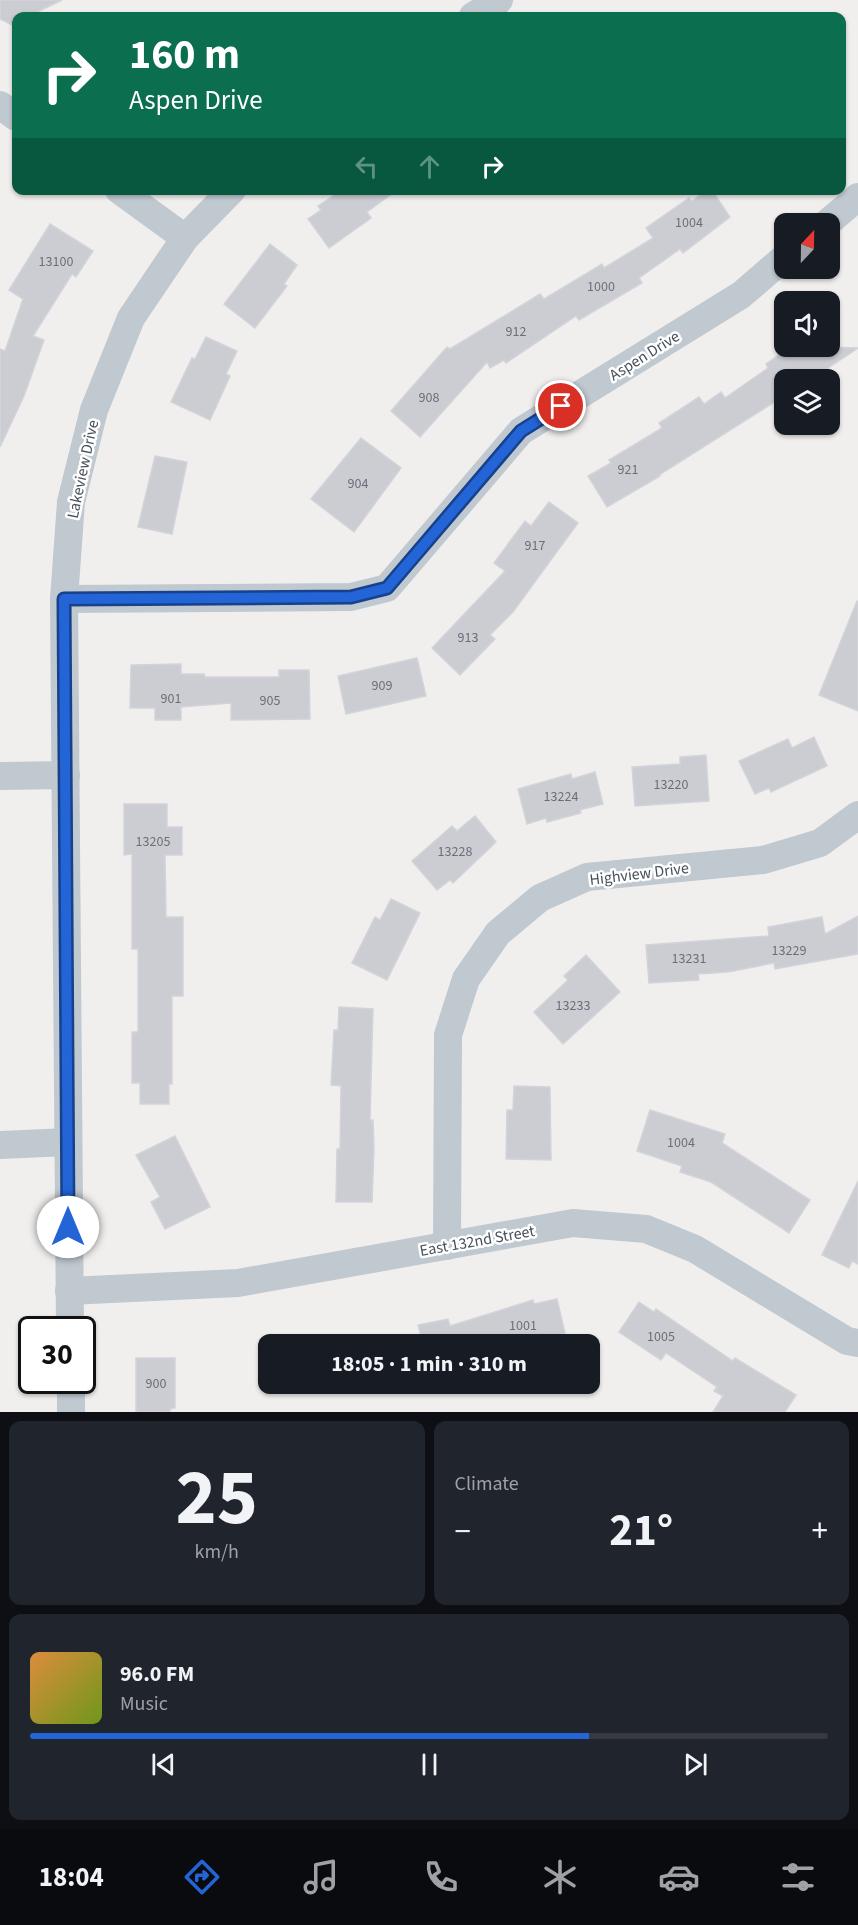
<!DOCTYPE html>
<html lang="en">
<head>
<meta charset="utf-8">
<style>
	:root { --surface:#171b24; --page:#20242c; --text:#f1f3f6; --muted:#9ea1a6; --line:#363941; --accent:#2364d6 }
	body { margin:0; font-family:"Source Sans 3",sans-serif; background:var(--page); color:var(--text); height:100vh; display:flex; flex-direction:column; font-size:22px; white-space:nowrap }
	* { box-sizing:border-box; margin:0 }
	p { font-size:20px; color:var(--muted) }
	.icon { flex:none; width:33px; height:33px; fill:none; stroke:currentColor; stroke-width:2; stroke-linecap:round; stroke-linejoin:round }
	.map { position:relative; height:1412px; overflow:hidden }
	.side { display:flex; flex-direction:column; gap:9px; padding:9px; background:#0d0f14; flex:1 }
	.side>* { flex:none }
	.top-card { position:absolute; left:12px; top:12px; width:834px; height:183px; border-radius:12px; box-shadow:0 2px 4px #0004; background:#0b6e4f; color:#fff; overflow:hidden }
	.needle { width:39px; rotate:22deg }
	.buttons { position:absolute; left:774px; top:213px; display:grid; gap:12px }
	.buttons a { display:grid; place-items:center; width:66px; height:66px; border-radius:12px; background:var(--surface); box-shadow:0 2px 4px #0004; font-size:30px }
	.speed { position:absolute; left:18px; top:1316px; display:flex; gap:12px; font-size:30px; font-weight:700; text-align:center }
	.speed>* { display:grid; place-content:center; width:78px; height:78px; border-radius:50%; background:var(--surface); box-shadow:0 2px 4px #0004; line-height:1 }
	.speed .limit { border:3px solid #111; border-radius:9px; background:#fff; color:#111 }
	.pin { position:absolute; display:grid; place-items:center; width:51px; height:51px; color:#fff; margin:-26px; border:3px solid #fff; border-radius:50%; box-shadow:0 2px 6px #0007 }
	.me { position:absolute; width:66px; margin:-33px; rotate:0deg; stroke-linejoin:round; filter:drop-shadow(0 0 4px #0008) }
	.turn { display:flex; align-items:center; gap:21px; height:126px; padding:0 18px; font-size:27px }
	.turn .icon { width:78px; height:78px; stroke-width:2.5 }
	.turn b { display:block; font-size:42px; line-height:51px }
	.lanes { display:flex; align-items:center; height:57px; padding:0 18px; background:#0003; justify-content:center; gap:30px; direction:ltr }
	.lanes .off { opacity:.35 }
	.big { font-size:45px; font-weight:700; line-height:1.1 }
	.side .widget { flex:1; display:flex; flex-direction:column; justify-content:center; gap:9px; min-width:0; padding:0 21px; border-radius:12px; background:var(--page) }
	.side .dial { align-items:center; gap:0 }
	.dial b { font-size:78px; line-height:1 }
	.song { display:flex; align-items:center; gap:18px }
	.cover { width:72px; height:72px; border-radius:9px; background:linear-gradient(135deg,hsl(30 70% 55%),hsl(80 70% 35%)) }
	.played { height:6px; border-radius:3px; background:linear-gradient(90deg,var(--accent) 70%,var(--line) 70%) }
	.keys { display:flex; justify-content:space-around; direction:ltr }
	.heat { display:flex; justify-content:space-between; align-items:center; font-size:33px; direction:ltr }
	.side .tiles { flex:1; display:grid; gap:9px; grid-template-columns:1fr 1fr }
	.widget:last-child { grid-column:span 2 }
	.trip { position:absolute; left:258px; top:1334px; width:342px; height:60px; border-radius:12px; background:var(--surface); box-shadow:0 2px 4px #0004; font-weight:700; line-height:60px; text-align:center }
	.tabs { display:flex; height:96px; justify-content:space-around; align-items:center; background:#090b0e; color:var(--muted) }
	.tabs .icon { width:42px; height:42px }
	.tabs .active { color:var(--accent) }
	.tabs b { font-size:27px; color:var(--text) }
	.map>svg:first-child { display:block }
	.building { fill:#cccdd3; stroke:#d3d4da; stroke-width:1.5 }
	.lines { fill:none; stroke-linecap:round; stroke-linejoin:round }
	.street { stroke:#c0c8d0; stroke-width:28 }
	.route-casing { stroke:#17418b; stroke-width:15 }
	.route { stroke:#2364d6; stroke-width:10 }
	.labels { text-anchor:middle; stroke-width:5; stroke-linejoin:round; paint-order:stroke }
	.number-label { font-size:14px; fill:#696f79 }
	.street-label { font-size:16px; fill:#48505b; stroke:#fff }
</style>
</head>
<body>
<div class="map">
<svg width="858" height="1412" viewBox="0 0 858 1412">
	<rect width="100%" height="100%" fill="#f1efee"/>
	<g class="building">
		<polygon points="0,0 62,0 29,16 16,16 16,23 12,25 0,19"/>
		<polygon points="342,190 397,190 367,212 371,218 329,248 308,219 321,210 318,206"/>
		<polygon points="707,190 712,190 730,217 683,253 680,249 639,278 642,283 579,320 576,316 506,363 504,360 490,368 487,362 420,437 391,411 447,347 450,349 540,294 544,299 602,264 604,268 653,238 646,228 689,198 692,201"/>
		<polygon points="50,224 93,251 76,277 72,274 33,336 44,340 24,396 0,447 0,349 5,351 23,299 9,290"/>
		<polygon points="270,244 297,265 284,284 287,286 255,328 224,304"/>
		<polygon points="206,337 237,351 226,374 230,376 210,420 171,402 192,358 195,359"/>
		<polygon points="791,346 858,348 810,380 784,380 784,396 659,475 660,476 607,507 588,476 611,463 609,460 662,428 659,423 699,397 704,404 721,392 725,398 768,368 766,364"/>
		<polygon points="361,438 401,468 354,532 311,499"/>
		<polygon points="155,456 187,462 172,534 138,527"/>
		<polygon points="549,502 578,523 513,612 490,635 495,639 460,675 432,648 505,571 494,563 525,521 531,526"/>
		<polygon points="857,601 858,602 858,711 819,695"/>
		<polygon points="417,658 426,696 346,714 338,676"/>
		<polygon points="181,664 181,674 204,674 205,677 279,677 279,670 309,670 310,719 231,720 231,703 181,707 181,720 155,720 155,708 130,708 131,665"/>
		<polygon points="814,737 827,766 771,792 769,788 755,794 739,761 788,739 792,748"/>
		<polygon points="706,755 709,801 635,806 632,767 680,764 680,757"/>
		<polygon points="595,772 603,804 580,810 581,813 547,822 546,818 527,824 518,789 571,774 572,779"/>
		<polygon points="124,804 167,804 167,827 182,827 182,855 165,855 166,917 183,917 183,996 172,996 172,1084 169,1084 169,1104 140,1104 140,1083 132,1083 132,1032 138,1032 138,949 132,949 132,854 124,855"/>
		<polygon points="475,816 496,842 453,883 450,880 437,890 412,861 452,826 457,831"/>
		<polygon points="391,899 420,913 387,980 352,963 375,917 380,920"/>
		<polygon points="858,916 858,954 775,969 774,963 728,972 698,974 699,980 649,983 646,945 769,936 768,927 822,917 825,934"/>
		<polygon points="586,955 620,992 563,1044 534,1012 568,980 564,976"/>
		<polygon points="339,1007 373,1009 370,1120 373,1120 374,1148 372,1202 336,1202 337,1149 340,1149 341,1086 331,1085 334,1030 338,1030"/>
		<polygon points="514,1086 550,1087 551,1160 506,1159 507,1110 513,1110"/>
		<polygon points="650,1110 725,1134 722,1143 810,1200 789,1233 711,1182 680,1172 682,1166 637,1151"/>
		<polygon points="175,1136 210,1207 165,1229 151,1202 160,1197 136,1155"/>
		<polygon points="858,1181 858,1264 852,1261 849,1268 822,1255"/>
		<polygon points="557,1299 565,1333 550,1337 551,1344 408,1344 407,1340 421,1336 418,1325 448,1319 450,1326 533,1300 534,1304"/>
		<polygon points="639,1302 654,1312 656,1309 733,1361 735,1358 796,1395 785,1412 713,1412 723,1396 714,1391 717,1387 666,1353 661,1360 619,1332"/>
		<polygon points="136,1358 175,1358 175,1408 170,1409 170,1412 136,1412"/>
	</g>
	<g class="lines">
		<g class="street">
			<polyline points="473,16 499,0"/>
			<polyline points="0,105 16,117"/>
			<polyline points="119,190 185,238"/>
			<polyline points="826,224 858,197"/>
			<polyline points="64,599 351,597 387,588 521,431 741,295 784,258"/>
			<polyline points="0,776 66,775"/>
			<polyline points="0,1145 68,1142"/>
			<polyline points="447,1246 448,1035 466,979 498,933 540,898 587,877 763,860 820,843 858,815"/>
			<polyline points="69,1291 238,1283 573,1223 646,1229 695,1249 847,1341 858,1343"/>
			<polyline points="70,1329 64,599 71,502 94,410 131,318 185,238 232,190"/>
			<polyline points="71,1380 71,1412"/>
		</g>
	</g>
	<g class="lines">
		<defs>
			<polyline id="route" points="68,1227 64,599 351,597 387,588 521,431 561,406"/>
		</defs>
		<use href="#route" class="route-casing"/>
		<use href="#route" class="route"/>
	</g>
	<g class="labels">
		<g class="number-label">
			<text x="689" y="227">1004</text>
			<text x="56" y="266">13100</text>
			<text x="601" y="291">1000</text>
			<text x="516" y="336">912</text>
			<text x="429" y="402">908</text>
			<text x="628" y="474">921</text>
			<text x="358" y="488">904</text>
			<text x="535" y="550">917</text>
			<text x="468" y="642">913</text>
			<text x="382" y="690">909</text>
			<text x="171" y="703">901</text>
			<text x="270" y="705">905</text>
			<text x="671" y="789">13220</text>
			<text x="561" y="801">13224</text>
			<text x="153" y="846">13205</text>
			<text x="455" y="856">13228</text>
			<text x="789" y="955">13229</text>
			<text x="689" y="963">13231</text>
			<text x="573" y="1010">13233</text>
			<text x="681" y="1147">1004</text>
			<text x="523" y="1330">1001</text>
			<text x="661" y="1341">1005</text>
			<text x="156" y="1388">900</text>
		</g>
		<g class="street-label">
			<text transform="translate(644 355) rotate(-32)" y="6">Aspen Drive</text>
			<text transform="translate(82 469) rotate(-78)" y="6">Lakeview Drive</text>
			<text transform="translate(639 873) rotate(-7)" y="6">Highview Drive</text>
			<text transform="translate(477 1240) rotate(-10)" y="6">East 132nd Street</text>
		</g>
	</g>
</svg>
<div class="buttons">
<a><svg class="needle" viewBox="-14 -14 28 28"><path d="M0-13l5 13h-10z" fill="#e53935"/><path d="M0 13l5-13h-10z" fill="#9ea1a6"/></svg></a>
<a><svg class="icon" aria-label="sound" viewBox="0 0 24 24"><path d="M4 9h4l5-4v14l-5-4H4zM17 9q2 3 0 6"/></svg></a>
<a><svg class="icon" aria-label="layers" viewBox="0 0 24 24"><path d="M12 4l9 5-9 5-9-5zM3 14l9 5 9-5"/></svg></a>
</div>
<div class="speed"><div class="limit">30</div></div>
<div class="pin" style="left:561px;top:406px;background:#d93025"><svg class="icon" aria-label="arrive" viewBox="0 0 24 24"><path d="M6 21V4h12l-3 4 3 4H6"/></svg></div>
<svg class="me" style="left:68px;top:1227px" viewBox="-20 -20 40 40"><circle r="19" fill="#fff"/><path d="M0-13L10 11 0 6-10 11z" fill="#2364d6"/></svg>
<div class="trip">18:05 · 1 min · 310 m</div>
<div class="top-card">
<div class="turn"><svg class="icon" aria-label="right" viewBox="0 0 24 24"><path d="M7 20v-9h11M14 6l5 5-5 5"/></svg><div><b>160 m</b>Aspen Drive</div></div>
<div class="lanes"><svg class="icon off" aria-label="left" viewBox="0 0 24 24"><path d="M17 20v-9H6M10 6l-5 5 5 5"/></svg><svg class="icon off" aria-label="ahead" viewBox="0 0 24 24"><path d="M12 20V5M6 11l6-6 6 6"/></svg><svg class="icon" aria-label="right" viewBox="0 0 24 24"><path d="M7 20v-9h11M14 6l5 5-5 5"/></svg></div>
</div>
</div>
<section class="side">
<div class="tiles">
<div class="widget dial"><b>25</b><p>km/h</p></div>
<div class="widget"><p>Climate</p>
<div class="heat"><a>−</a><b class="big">21°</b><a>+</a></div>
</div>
<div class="widget">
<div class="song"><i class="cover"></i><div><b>96.0 FM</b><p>Music</p></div></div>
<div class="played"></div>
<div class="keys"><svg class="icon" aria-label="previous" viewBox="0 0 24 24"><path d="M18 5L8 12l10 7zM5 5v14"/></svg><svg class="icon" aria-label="pause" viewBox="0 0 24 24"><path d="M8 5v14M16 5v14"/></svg><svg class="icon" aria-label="next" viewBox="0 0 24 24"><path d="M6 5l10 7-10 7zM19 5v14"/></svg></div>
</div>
</div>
</section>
<nav class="tabs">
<b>18:04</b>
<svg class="icon active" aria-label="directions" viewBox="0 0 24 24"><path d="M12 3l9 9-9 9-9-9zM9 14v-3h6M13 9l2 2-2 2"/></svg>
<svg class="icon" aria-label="music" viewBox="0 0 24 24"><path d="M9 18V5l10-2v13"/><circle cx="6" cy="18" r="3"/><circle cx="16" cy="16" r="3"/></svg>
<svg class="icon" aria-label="phone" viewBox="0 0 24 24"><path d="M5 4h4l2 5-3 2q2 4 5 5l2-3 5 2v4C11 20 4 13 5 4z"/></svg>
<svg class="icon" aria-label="climate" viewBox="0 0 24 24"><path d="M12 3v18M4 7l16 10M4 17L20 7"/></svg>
<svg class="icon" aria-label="car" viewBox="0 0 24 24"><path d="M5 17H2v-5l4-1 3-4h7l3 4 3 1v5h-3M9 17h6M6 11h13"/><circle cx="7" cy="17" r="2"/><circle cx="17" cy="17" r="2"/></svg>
<svg class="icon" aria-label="filters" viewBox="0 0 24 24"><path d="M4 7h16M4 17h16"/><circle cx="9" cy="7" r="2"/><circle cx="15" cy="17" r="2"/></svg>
</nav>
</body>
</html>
